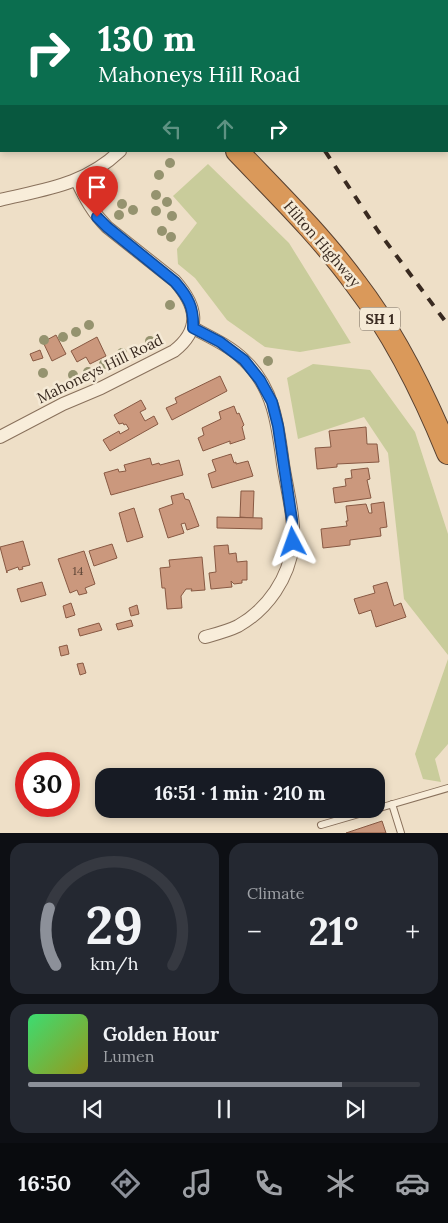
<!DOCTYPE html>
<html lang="en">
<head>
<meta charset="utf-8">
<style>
	:root { --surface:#171b24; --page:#242831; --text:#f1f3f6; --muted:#9ea1a6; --line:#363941; --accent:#8c9099 }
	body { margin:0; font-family:Lora,serif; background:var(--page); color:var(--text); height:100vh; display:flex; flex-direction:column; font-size:19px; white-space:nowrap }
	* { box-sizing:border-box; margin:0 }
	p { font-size:16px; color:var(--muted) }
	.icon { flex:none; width:28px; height:28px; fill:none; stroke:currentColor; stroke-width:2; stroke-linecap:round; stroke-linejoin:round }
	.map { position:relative; height:833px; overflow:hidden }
	.details { display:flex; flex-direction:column; gap:10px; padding:10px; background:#0d0f14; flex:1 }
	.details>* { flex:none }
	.top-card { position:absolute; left:0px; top:0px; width:449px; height:152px; box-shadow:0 2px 8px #0003; background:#0b6e4f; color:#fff; overflow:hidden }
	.speed { position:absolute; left:15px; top:752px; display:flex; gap:10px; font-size:25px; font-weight:700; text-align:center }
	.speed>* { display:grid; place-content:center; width:65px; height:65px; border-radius:50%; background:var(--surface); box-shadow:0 2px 8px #0003; line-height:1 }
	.speed .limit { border:8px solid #d22; background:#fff; color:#111 }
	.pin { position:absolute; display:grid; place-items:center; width:42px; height:42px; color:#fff; margin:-51px -21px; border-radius:50% 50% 50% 0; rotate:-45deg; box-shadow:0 0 5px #0007 }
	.pin .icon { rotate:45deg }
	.me { position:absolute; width:55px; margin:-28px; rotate:356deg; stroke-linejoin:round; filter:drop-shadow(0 0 4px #0008) }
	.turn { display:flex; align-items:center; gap:18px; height:105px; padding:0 15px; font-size:22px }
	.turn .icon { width:65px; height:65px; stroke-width:2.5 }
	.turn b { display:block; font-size:35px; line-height:42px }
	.lanes { display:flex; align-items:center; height:48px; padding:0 15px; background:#0003; justify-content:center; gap:25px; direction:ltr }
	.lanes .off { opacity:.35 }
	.big { font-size:38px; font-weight:700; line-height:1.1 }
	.details .tile { flex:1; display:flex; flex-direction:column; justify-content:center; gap:8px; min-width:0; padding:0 18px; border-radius:15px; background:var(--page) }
	.details .dial { align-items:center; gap:0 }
	.dial svg { height:130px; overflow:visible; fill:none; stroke:var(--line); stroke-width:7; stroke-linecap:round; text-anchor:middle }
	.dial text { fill:var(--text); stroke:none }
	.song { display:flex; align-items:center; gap:15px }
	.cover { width:60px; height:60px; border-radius:8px; background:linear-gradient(135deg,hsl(140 70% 55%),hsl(60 70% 35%)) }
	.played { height:5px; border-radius:2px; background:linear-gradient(90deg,var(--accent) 80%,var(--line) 80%) }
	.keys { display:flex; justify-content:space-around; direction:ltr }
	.heat { display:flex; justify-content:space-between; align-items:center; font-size:28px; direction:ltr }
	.details .tiles { flex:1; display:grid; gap:10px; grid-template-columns:1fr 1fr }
	.tile:last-child { grid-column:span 2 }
	.trip { position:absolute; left:95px; top:768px; width:290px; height:50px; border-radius:15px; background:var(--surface); box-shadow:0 2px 8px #0003; font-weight:700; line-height:50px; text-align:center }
	.menu { display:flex; height:80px; justify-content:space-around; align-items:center; background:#090b0e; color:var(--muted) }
	.menu .icon { width:35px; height:35px }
	.menu .active { color:var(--accent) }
	.menu b { font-size:22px; color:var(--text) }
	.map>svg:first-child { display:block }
	.green { fill:#c9cc9b }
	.building { fill:#cb987d; stroke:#885943 }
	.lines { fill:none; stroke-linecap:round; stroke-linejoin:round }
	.lane-casing { stroke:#89715c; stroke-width:8 }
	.street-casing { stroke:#89715c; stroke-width:14 }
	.highway-casing { stroke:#574030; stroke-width:24 }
	.lane { stroke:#f8edda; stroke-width:6 }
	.street { stroke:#f8edda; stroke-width:12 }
	.highway { stroke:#da995a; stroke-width:22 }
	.rail { stroke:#392a20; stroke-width:4; stroke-dasharray:9 9; stroke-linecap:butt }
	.tree { fill:#95936f }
	.route-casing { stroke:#114b97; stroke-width:12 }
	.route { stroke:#1a73e8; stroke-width:9 }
	.labels { text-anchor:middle; stroke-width:5; stroke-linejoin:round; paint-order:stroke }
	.number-label { font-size:12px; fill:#5e4637 }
	.shield { fill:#f5ead6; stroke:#716457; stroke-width:1 }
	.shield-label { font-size:14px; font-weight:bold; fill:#392a20 }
	.street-label { font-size:15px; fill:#392a20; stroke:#f5ead6 }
</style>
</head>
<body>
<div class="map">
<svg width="448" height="833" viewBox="0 0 448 833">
	<rect width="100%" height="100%" fill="#eedfc7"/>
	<g class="green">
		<polygon points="208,164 289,243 351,343 300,352 265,347 227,320 195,278 178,264 177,249 197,223 173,196"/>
		<polygon points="313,364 370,370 415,432 448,534 448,655 404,599 388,453 364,417 298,439 287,378"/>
		<polygon points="448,659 448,744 435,759 441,782 423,779 415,754"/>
	</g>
	<g class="building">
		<polygon points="56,335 66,354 52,361 43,342"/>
		<polygon points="97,337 106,356 90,364 86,357 77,362 71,351"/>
		<polygon points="40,350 43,358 33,361 30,354"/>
		<polygon points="220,376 227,391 172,420 166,408 177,403 175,398"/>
		<polygon points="141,400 146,409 140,412 145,421 154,416 158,424 110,451 103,440 119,431 120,434 129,429 126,424 124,425 123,423 119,424 114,415"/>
		<polygon points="234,406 237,414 239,413 244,425 242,427 245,439 230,444 230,441 203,451 198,438 204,435 202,428 221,419 219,412"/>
		<polygon points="366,427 367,444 377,444 379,462 337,464 337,467 317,469 315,448 331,447 329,431"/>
		<polygon points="231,454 234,463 236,462 236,464 248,461 253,476 212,488 208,474 216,471 212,460"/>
		<polygon points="150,458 152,465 159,463 160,465 179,460 183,475 111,495 104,473 118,469 119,472 126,471 124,465"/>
		<polygon points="368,468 370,479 367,480 371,498 335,503 333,488 346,486 345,479 352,478 351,470"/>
		<polygon points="241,491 254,491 253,518 240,517"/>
		<polygon points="183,493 185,499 189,500 199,526 187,530 185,523 181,524 184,533 168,538 159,509 173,504 171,496"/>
		<polygon points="384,502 387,527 380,528 381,536 350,540 350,545 323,548 321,529 347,526 346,521 348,521 346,506 366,504 369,513 372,513 371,504"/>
		<polygon points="134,508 143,537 127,542 119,513"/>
		<polygon points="217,517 262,518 262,529 217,528"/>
		<polygon points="23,541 30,565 22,567 23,569 19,570 18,567 7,571 7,573 0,547"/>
		<polygon points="112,544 117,558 94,566 89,551"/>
		<polygon points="228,545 229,554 236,553 237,562 247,561 247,580 242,580 242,583 234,584 231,581 232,587 211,589 209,573 216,572 214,546"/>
		<polygon points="84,551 95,584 85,588 87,593 79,595 77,590 70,593 58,559"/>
		<polygon points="202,557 205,590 191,591 192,589 186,589 181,596 182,608 167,609 165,588 162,588 160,568 170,567 169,560"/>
		<polygon points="42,582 46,595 21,602 17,589"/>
		<polygon points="387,582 394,606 401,603 406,617 376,627 371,610 359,614 354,599 375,593 373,586"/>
		<polygon points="71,603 75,615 66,618 63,606"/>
		<polygon points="137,605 139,614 131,616 129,608"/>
		<polygon points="131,620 133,626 118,630 116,624"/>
		<polygon points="99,623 102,630 80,636 78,629"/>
		<polygon points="67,645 69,654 61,656 59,647"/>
		<polygon points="83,663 86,673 80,675 77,664"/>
		<polygon points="382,821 386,833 346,833"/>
	</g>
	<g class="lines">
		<defs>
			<g id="lane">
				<polyline points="392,804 401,833"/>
				<polyline points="321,825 448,788"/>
			</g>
			<g id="street">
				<path d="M0 200C46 189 84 185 120 151"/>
				<path d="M193 328C210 337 230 346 244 360 274 388 278 426 283 464 287 490 295 518 293 544 289 578 268 609 238 626 228 631 216 634 205 637"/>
				<path d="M0 437 63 404 101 388 174 351C202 329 197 306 175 281L107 227C93 213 85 198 77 181"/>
			</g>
			<g id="highway">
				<polyline points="94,0 95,1"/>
				<path d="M237 151C278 194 321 236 356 284 395 335 424 394 448 453"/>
			</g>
		</defs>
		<use href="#lane" class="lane-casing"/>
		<use href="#street" class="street-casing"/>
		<use href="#highway" class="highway-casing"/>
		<use href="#lane" class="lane"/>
		<use href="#street" class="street"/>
		<use href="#highway" class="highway"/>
		<g class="rail">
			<polyline points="237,0 238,1"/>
			<polyline points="325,151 378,231 448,325"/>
		</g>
	</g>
	<g class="tree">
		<circle cx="170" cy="163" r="5"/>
		<circle cx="159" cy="175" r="5"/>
		<circle cx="156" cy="195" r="5"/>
		<circle cx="167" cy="202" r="5"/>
		<circle cx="122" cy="204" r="5"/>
		<circle cx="133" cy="210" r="5"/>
		<circle cx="156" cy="211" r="5"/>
		<circle cx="119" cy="215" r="5"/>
		<circle cx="172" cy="216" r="5"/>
		<circle cx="162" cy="231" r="5"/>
		<circle cx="171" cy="237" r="5"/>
		<circle cx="170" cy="305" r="5"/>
		<circle cx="89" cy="325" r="5"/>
		<circle cx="76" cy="332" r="5"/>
		<circle cx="63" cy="337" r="5"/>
		<circle cx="44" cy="340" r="5"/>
		<circle cx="150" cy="341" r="5"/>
		<circle cx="122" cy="353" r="5"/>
		<circle cx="268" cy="361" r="5"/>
		<circle cx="104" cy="364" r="5"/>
		<circle cx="88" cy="372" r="5"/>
		<circle cx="43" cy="373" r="5"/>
		<circle cx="73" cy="375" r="5"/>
		<circle cx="56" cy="391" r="5"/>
	</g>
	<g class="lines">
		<defs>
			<path id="route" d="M97 217 107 227 175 282C188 297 194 307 193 328L220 342 244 360 260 380 272 402 278 426 292 520 293 542"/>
		</defs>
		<use href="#route" class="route-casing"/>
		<use href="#route" class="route"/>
	</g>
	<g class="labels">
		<g class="number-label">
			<text x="78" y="575">14</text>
		</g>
		<rect class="shield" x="360" y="307.5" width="40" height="23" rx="4"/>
		<g class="shield-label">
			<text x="380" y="324">SH 1</text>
		</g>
		<g class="street-label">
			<text transform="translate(322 244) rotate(49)" y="5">Hilton Highway</text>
			<text transform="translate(100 369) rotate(-26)" y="5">Mahoneys Hill Road</text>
		</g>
	</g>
</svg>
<div class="speed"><div class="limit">30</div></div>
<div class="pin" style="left:97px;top:217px;background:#d93025"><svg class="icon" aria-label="arrive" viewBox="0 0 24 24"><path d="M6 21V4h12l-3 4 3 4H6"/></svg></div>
<svg class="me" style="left:293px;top:542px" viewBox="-20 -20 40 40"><path d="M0-17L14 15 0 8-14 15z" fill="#1a73e8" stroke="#fff" stroke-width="4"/></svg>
<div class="trip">16:51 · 1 min · 210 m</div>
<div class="top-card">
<div class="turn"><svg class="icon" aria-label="right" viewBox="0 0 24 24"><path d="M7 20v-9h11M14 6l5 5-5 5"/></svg><div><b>130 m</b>Mahoneys Hill Road</div></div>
<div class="lanes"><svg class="icon off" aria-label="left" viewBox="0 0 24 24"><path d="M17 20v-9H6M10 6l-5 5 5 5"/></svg><svg class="icon off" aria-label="ahead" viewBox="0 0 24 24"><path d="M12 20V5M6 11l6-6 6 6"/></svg><svg class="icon" aria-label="right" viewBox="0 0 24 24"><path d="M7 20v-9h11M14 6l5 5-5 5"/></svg></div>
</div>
</div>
<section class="details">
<div class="tiles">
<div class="tile dial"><svg viewBox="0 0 100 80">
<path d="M14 69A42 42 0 1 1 86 69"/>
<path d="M14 69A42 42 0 0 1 10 34" stroke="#8c9099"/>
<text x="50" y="56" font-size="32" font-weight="700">29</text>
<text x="50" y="72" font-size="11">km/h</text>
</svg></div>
<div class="tile"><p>Climate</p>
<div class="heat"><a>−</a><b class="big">21°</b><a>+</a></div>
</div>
<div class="tile">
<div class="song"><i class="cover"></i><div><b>Golden Hour</b><p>Lumen</p></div></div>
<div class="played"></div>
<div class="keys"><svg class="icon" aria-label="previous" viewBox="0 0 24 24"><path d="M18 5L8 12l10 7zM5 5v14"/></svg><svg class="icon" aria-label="pause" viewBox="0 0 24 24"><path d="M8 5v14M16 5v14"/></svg><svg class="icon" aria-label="next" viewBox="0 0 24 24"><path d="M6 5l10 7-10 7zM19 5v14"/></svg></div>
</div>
</div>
</section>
<nav class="menu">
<b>16:50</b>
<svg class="icon active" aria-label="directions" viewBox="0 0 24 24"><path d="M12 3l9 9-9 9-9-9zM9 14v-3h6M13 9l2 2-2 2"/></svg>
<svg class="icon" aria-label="music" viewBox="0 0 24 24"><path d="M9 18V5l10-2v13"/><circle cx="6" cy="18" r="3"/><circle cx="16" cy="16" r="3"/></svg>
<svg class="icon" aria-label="phone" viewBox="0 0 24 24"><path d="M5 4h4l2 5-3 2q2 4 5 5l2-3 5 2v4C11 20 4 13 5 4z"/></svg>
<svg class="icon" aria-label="climate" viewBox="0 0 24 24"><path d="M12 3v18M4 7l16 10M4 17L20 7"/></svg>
<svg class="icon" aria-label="car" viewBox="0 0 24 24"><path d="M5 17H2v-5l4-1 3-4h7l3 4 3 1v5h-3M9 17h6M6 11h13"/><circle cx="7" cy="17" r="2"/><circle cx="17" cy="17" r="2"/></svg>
</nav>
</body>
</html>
